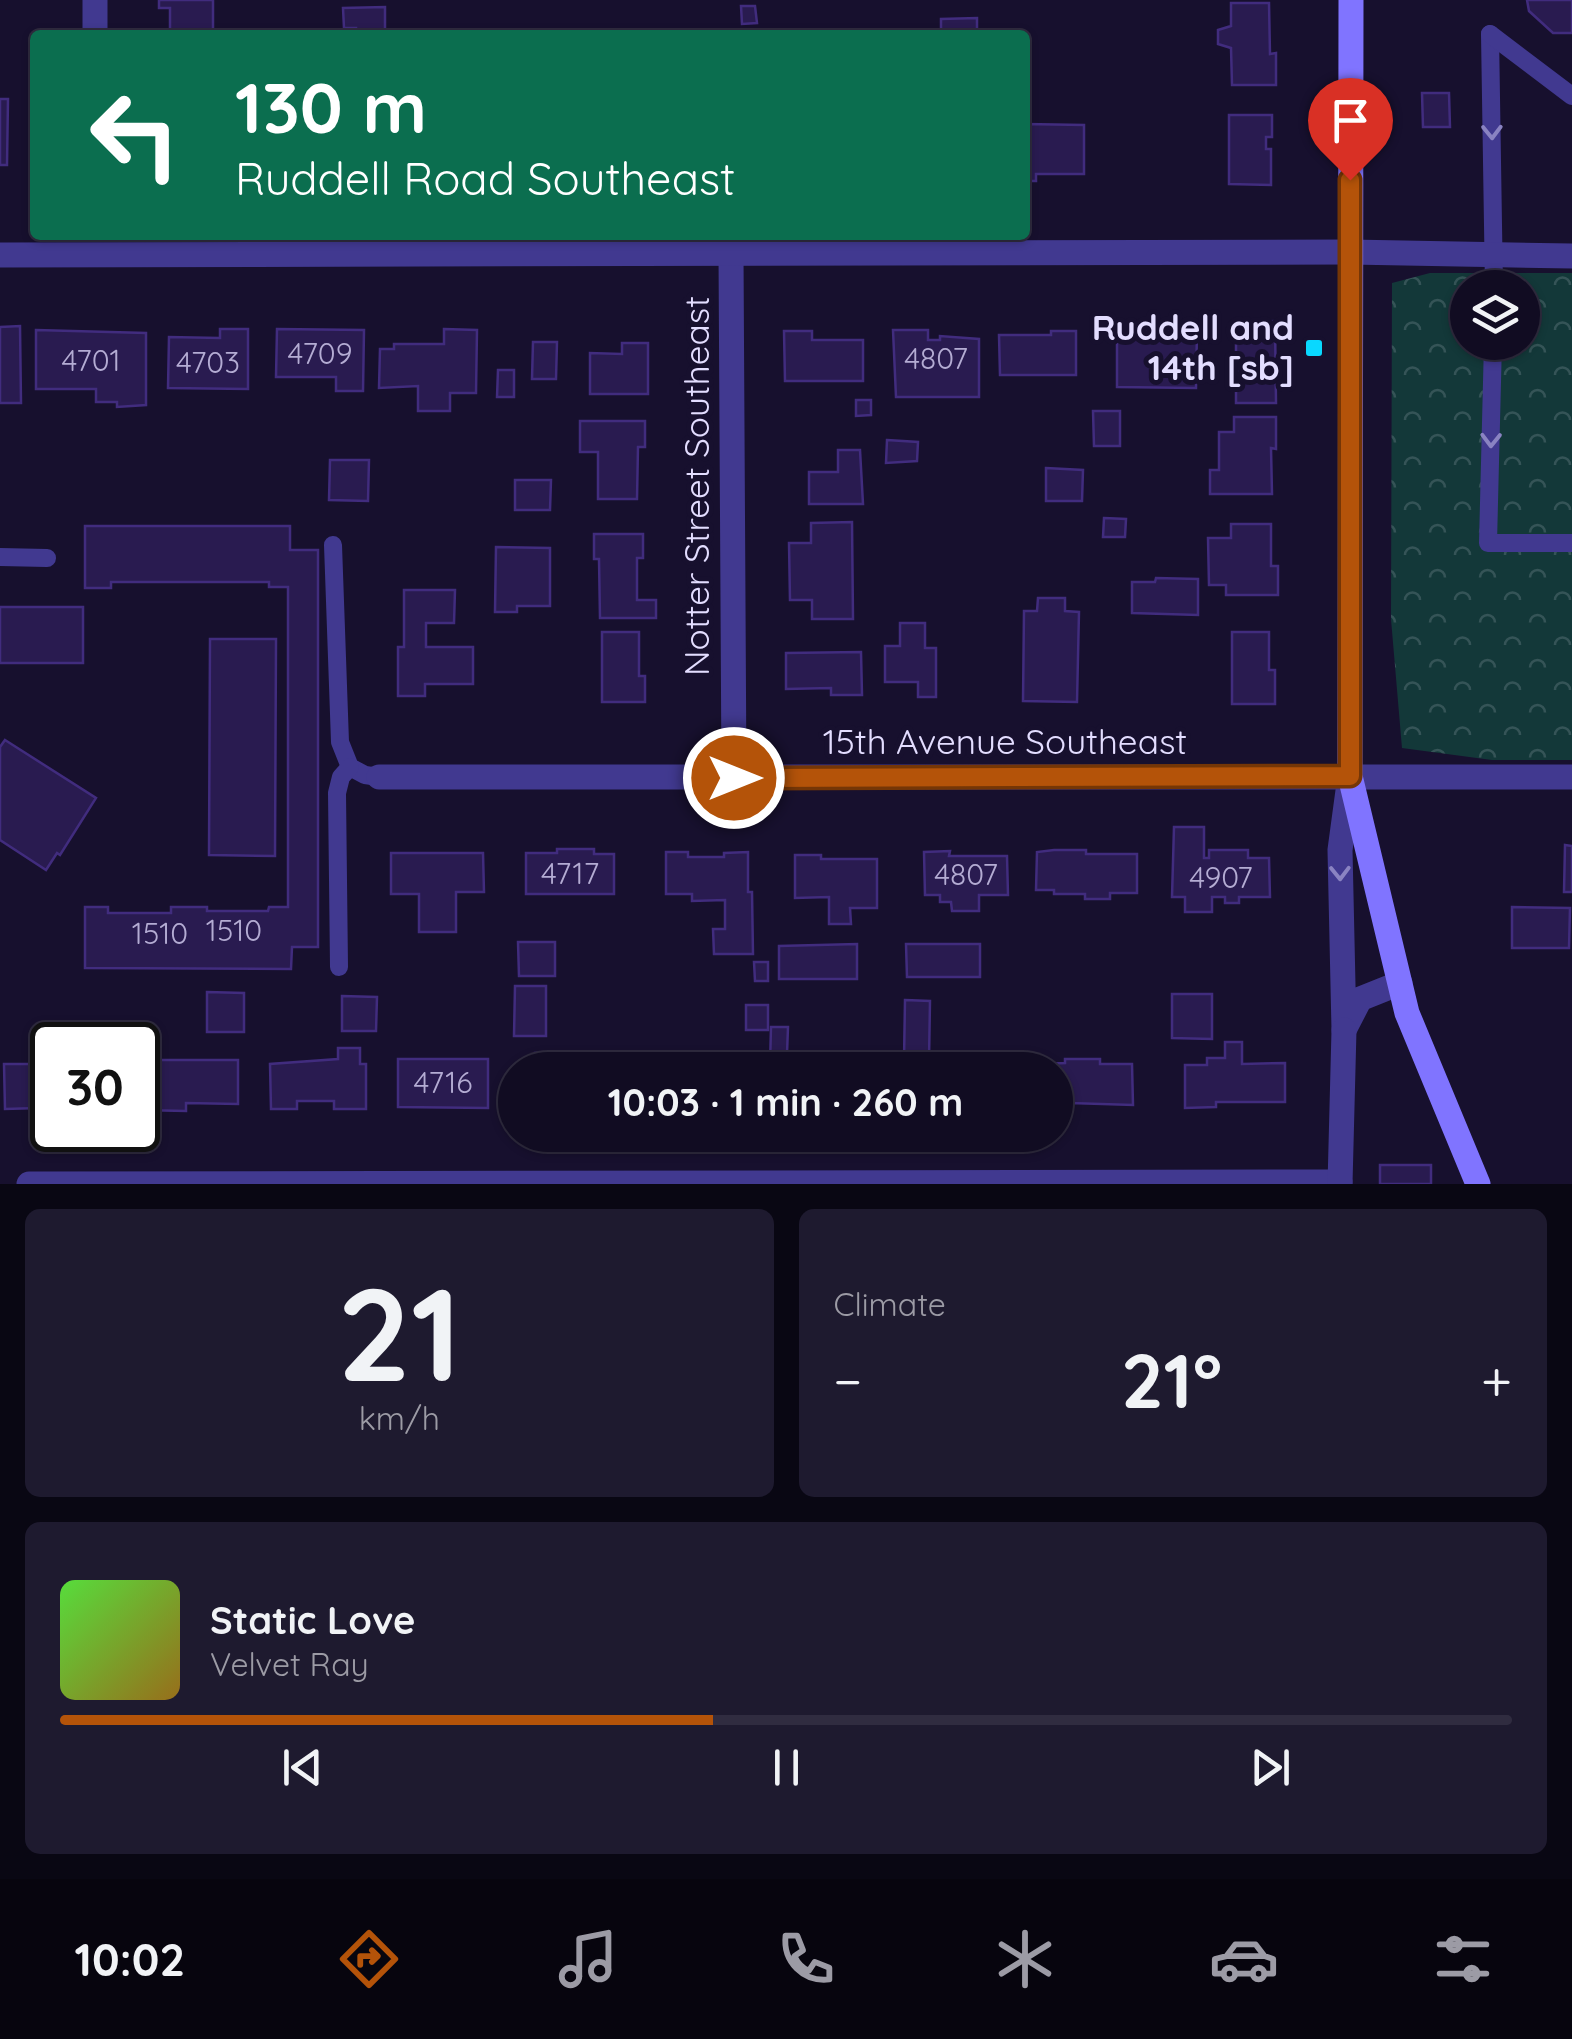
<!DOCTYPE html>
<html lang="en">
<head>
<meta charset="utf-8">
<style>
	:root { --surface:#110c22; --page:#1e1a2f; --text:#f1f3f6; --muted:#9c9ba5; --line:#302c40; --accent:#b45309 }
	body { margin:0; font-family:Quicksand,sans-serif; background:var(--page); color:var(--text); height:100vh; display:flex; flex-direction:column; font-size:38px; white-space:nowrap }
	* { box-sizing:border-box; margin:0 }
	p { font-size:32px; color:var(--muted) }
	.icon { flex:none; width:55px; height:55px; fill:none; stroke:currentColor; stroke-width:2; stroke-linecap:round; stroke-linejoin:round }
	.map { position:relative; height:1184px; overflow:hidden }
	.details { display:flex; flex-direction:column; gap:25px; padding:25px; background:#090713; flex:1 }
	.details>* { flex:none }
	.guide { position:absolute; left:30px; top:30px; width:1000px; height:210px; border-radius:10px; box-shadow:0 2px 8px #0004,0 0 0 2px var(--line); background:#0b6e4f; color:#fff; overflow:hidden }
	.fabs { position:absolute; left:1450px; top:270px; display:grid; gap:20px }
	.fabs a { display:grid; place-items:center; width:90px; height:90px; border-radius:50%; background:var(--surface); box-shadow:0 2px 8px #0004,0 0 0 2px var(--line); font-size:50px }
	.speed { position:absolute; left:30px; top:1022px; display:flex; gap:20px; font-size:50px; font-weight:700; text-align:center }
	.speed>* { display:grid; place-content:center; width:130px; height:130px; border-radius:50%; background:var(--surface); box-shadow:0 2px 8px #0004,0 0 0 2px var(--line); line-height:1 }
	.speed .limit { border:5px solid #111; border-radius:15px; background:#fff; color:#111 }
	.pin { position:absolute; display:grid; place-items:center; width:85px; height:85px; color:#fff; margin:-102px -42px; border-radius:50% 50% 50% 0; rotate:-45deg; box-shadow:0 0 10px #0007 }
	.pin .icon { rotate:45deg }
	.me { position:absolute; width:110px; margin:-55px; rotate:90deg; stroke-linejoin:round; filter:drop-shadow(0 0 8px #0008) }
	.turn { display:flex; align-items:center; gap:35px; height:210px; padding:0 40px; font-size:45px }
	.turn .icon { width:130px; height:130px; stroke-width:2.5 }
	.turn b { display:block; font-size:70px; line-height:85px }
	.big { font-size:75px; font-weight:700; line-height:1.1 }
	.details .card { flex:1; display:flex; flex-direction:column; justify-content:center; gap:15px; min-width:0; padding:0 35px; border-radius:15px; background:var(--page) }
	.details .dial { align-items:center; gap:0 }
	.dial b { font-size:130px; line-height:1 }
	.song { display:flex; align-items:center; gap:30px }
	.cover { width:120px; height:120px; border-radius:15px; background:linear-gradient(135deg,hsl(110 70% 55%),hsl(40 70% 35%)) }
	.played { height:10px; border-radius:5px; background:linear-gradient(90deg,var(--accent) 45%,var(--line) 45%) }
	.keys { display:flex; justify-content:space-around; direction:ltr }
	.heat { display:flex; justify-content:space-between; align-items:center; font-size:55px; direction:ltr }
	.details .tiles { flex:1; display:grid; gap:25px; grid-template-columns:1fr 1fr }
	.card:last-child { grid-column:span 2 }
	.trip { position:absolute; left:498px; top:1052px; width:575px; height:100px; border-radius:50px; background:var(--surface); box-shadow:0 2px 8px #0004,0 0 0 2px var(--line); font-weight:700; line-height:100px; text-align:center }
	.tabs { display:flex; height:160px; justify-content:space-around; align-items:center; background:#07050e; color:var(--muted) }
	.tabs .icon { width:70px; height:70px }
	.tabs .selected { color:var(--accent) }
	.tabs b { font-size:45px; color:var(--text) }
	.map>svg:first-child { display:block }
	.forest { fill:url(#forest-crowns); fill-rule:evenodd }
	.building { fill:#291b50; stroke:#412c7e; stroke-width:2.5 }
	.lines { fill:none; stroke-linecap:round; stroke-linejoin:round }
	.lane { stroke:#413990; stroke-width:18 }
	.street { stroke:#413990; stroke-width:25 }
	.secondary { stroke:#8074ff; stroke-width:25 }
	.oneway { stroke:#8a83c2 }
	.route-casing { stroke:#753606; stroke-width:25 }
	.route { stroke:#b45309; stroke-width:18 }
	.poi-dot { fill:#09d8ff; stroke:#17102e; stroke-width:4 }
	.labels { text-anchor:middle; stroke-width:10; stroke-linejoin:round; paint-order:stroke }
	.number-label { font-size:30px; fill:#b4acd3 }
	.poi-label { font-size:35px; font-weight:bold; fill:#e3ddff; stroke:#17102e; text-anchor:end }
	.street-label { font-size:35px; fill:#e3ddff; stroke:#17102e }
</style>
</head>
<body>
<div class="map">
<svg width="1572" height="1184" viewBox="0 0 1572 1184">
	<defs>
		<pattern id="forest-crowns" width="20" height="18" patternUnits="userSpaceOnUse" patternTransform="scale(2.5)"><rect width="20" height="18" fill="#133839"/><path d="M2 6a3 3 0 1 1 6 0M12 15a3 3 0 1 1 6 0" fill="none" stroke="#355457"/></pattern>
	</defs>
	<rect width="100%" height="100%" fill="#17102e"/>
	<path class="forest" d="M1430 273H1572V760H1492L1402 748 1391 619 1392 283ZM1468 288H1522V342H1468Z"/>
	<g class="building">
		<polygon points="159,0 213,0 213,35 170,35 170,8 159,8"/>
		<polygon points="1527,0 1572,0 1572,33 1553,33 1529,11"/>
		<polygon points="1231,3 1269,3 1270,54 1276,53 1276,85 1232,85 1231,48 1218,44 1218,30 1231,26"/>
		<polygon points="741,6 755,6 757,23 742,24"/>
		<polygon points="385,7 385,32 356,33 356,28 344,28 343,8"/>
		<polygon points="977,18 977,35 941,35 941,19"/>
		<polygon points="660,32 734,33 734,35 660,35"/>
		<polygon points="1422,93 1449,93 1450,127 1423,127"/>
		<polygon points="0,99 8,99 7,165 0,165"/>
		<polygon points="1229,115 1272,115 1272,137 1266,137 1266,149 1271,149 1271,185 1229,184"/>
		<polygon points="1025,124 1084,125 1084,174 1036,174 1036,181 1025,181"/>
		<polygon points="1275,321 1276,403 1236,403 1236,322"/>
		<polygon points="20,326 21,403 0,403 0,327"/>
		<polygon points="220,329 248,329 248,389 168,388 169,337 220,338"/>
		<polygon points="277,329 364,330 363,391 336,391 336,377 276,377"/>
		<polygon points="444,329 477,330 476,393 450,393 450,411 418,411 418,386 379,388 380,349 394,349 394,344 444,344"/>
		<polygon points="1117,329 1197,329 1196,388 1117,387"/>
		<polygon points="36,330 146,333 146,405 117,407 117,402 96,402 96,389 36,389"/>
		<polygon points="893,330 928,330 928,340 940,340 940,336 979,339 979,397 896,397"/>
		<polygon points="784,331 812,331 812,340 863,340 863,381 785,381"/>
		<polygon points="1051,331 1076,331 1076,375 1000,375 999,335 1051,335"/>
		<polygon points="533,342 557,342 556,379 532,379"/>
		<polygon points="622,343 648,343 648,394 590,394 590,353 622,354"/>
		<polygon points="498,370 514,370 514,397 497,397"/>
		<polygon points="856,400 871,400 871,415 856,416"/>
		<polygon points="1093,411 1120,411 1120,446 1094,446"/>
		<polygon points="1234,417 1276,417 1276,449 1271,448 1272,494 1210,494 1210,470 1219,470 1219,432 1234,432"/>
		<polygon points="580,421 645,421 645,447 638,447 637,499 598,499 598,452 580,452"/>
		<polygon points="887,440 918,442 917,461 886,463"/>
		<polygon points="838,450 860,450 863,504 809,504 809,472 838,472"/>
		<polygon points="330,460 369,460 368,501 329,500"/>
		<polygon points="1046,468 1083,470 1082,501 1046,501"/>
		<polygon points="515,480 551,480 550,510 515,510"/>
		<polygon points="1104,518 1126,519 1125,537 1103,537"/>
		<polygon points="852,522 853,619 812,619 812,600 790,600 789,543 811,543 811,523"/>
		<polygon points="1231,524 1271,524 1271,566 1278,566 1278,595 1226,595 1226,585 1209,585 1208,538 1231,538"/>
		<polygon points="85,526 290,526 290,550 318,550 318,947 292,947 291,969 85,968 85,907 108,907 108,913 171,913 171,907 207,907 207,911 268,911 269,907 288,907 288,587 269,587 269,582 111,582 111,588 85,588"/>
		<polygon points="594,534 643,534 643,558 637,558 637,600 656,600 656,618 600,618 599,559 594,559"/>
		<polygon points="496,547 550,548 550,606 517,606 517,612 495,612"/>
		<polygon points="1156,578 1198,579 1198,615 1132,613 1132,582 1155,582"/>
		<polygon points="404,590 455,590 454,623 426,623 426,647 473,647 473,684 425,684 425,696 398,696 398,647 404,647"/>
		<polygon points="1038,598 1065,598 1065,611 1079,612 1077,702 1023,701 1024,611 1037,611"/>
		<rect x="0" y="607" width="83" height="56"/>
		<polygon points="900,623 925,623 925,648 936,648 936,697 918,697 918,682 885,682 885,646 900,646"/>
		<polygon points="602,632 639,632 639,676 645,676 645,702 602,702"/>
		<polygon points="1232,632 1269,632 1269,670 1275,670 1275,704 1232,704"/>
		<polygon points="210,639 276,639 275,856 209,855"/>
		<polygon points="861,652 862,695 831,695 831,688 786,689 786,653"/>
		<polygon points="5,740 96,798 60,855 57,853 46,870 0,840 0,747"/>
		<polygon points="1174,827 1204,827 1204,858 1209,858 1209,850 1248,850 1248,858 1269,858 1270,897 1239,897 1239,903 1225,903 1225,897 1212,897 1212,912 1185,912 1185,897 1172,897"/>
		<polygon points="1565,845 1572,846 1572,892 1564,892"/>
		<polygon points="557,849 594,849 594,854 614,854 614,894 526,894 526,853 557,853"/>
		<polygon points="1054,850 1086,850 1086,854 1137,854 1137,893 1110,893 1110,899 1085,899 1085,894 1054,894 1054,890 1036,890 1037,852"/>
		<polygon points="950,851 949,856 1007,856 1008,895 979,895 979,911 952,911 951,902 940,902 940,895 925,895 924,852"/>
		<polygon points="666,852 688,852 688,857 724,857 724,853 748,852 748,892 752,892 753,954 714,954 713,929 725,929 725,900 692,901 692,894 666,894"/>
		<polygon points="391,853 483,853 484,892 456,892 456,932 419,932 419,894 391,894"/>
		<polygon points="795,855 821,855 821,859 877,859 877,908 850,908 851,924 829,924 829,897 795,898"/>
		<polygon points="1512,907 1570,908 1569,948 1512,948"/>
		<polygon points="518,942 555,942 555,976 519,976"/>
		<polygon points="857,944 857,979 779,979 779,946"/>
		<polygon points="906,944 980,944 980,977 907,977"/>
		<polygon points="754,962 768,962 768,981 755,981"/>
		<polygon points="515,986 546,986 546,1036 514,1036"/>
		<polygon points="207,992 244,993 244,1032 207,1032"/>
		<polygon points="1172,994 1212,994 1212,1039 1172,1038"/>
		<polygon points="342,996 377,997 376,1031 342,1031"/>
		<polygon points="905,1000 930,1001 929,1061 904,1060"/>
		<rect x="746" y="1005" width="22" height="25"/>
		<polygon points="771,1027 788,1027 787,1054 796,1054 795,1064 815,1065 815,1059 854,1060 854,1065 883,1066 883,1070 786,1070 786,1067 770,1065"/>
		<polygon points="1225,1042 1242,1042 1242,1064 1285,1063 1285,1102 1216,1102 1216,1107 1185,1108 1185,1065 1207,1065 1207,1058 1225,1058"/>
		<polygon points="338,1048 360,1048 360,1064 366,1064 366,1109 334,1109 334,1101 297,1101 297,1109 271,1109 270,1064 338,1059"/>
		<polygon points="556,1052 557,1063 559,1059 597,1059 597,1064 626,1064 626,1070 531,1070 530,1064 535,1064 535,1053"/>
		<polygon points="700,1054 718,1054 718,1059 750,1059 750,1070 657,1070 657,1059 700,1059"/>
		<polygon points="34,1059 52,1059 52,1103 39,1103 39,1108 5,1109 4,1064 34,1064"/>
		<polygon points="398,1059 488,1059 488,1108 398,1107"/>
		<polygon points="1065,1059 1100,1059 1100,1064 1132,1064 1133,1105 1070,1103 1070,1109 1055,1109 1055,1070 1042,1070 1042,1064 1065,1063"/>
		<polygon points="140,1060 238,1060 238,1104 186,1103 186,1111 140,1110"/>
		<polygon points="1006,1064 1007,1070 923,1070 923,1065"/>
		<rect x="1380" y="1165" width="51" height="19"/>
	</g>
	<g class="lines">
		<g class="lane">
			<polyline points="1490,34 1494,288"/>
			<polyline points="1490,34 1572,96"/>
			<polyline points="1493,342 1488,543 1572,543"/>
			<polyline points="333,545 340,742 350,767 365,775 379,777"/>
			<polyline points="0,557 47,558"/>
			<polyline points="339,967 337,793 341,777 350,767"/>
		</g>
		<g class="street">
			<polyline points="95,35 95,0"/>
			<polyline points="731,254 734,778"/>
			<polyline points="0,255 1350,252 1572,256"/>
			<polyline points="1350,776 1340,850 1344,1030 1360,999 1400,983"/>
			<polyline points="379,777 1572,777"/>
			<polyline points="29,1184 1340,1182"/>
			<polyline points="1340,1184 1344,1030"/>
		</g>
		<polyline class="secondary" points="1351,0 1350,776 1407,1013 1478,1184"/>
	</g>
	<defs><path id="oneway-chevron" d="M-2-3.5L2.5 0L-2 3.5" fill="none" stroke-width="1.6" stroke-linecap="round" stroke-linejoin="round" transform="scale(2.5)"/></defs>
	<g class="oneway">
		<use href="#oneway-chevron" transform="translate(1492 132) rotate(89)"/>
		<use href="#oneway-chevron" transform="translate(1491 440) rotate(91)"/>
		<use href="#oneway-chevron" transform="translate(1340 873) rotate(89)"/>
	</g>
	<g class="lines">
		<defs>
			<polyline id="route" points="734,778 1350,776 1350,180"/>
		</defs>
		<use href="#route" class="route-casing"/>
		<use href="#route" class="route"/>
	</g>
	<rect class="poi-dot" x="1304" y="338" width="20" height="20" rx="5"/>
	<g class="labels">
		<g class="number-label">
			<text x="320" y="364">4709</text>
			<text x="936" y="369">4807</text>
			<text x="91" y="371">4701</text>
			<text x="208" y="373">4703</text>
			<text x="570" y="884">4717</text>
			<text x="966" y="885">4807</text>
			<text x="1221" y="888">4907</text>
			<text x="234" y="941">1510</text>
			<text x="160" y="944">1510</text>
			<text x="443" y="1093">4716</text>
		</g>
		<g class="poi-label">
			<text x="1294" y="340">Ruddell and<tspan x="1294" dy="40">14th [sb]</tspan></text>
		</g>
		<g class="street-label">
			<text transform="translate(697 486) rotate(-90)" y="12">Notter Street Southeast</text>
			<text x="1005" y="754">15th Avenue Southeast</text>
		</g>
	</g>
</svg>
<div class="fabs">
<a><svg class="icon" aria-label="layers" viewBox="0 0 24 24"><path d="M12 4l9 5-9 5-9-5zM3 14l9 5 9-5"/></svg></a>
</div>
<div class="speed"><div class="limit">30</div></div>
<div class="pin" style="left:1350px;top:180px;background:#d93025"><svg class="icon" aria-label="arrive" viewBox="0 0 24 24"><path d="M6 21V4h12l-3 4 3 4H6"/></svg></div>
<svg class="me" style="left:734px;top:778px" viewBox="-20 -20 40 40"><circle r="17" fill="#b45309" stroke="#fff" stroke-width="3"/><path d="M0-11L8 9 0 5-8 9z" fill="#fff"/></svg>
<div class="trip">10:03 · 1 min · 260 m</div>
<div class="guide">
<div class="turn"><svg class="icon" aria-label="left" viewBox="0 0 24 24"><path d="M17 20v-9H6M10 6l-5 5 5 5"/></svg><div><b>130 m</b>Ruddell Road Southeast</div></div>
</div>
</div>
<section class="details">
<div class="tiles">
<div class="card dial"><b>21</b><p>km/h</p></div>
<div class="card"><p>Climate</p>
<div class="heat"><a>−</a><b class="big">21°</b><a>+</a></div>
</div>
<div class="card">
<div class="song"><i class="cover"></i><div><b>Static Love</b><p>Velvet Ray</p></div></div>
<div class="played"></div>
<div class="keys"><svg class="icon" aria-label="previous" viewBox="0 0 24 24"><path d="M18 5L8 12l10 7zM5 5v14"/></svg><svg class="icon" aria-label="pause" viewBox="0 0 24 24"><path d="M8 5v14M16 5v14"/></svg><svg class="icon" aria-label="next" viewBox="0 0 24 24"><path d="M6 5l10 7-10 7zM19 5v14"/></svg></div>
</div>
</div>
</section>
<nav class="tabs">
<b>10:02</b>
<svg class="icon selected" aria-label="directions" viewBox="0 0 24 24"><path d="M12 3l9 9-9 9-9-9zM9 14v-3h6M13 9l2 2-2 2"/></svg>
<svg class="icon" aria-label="music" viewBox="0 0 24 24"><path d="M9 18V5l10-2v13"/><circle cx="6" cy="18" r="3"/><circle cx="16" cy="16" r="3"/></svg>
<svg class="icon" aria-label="phone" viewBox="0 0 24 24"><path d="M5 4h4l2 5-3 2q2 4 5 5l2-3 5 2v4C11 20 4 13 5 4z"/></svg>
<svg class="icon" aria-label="climate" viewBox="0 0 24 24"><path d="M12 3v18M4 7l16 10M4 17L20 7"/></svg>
<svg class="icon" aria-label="car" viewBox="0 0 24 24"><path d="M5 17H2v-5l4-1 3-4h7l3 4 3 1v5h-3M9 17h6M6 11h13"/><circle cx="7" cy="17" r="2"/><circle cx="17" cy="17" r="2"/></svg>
<svg class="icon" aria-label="filters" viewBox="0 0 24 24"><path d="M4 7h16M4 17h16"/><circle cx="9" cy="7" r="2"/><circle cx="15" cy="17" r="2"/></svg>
</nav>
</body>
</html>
